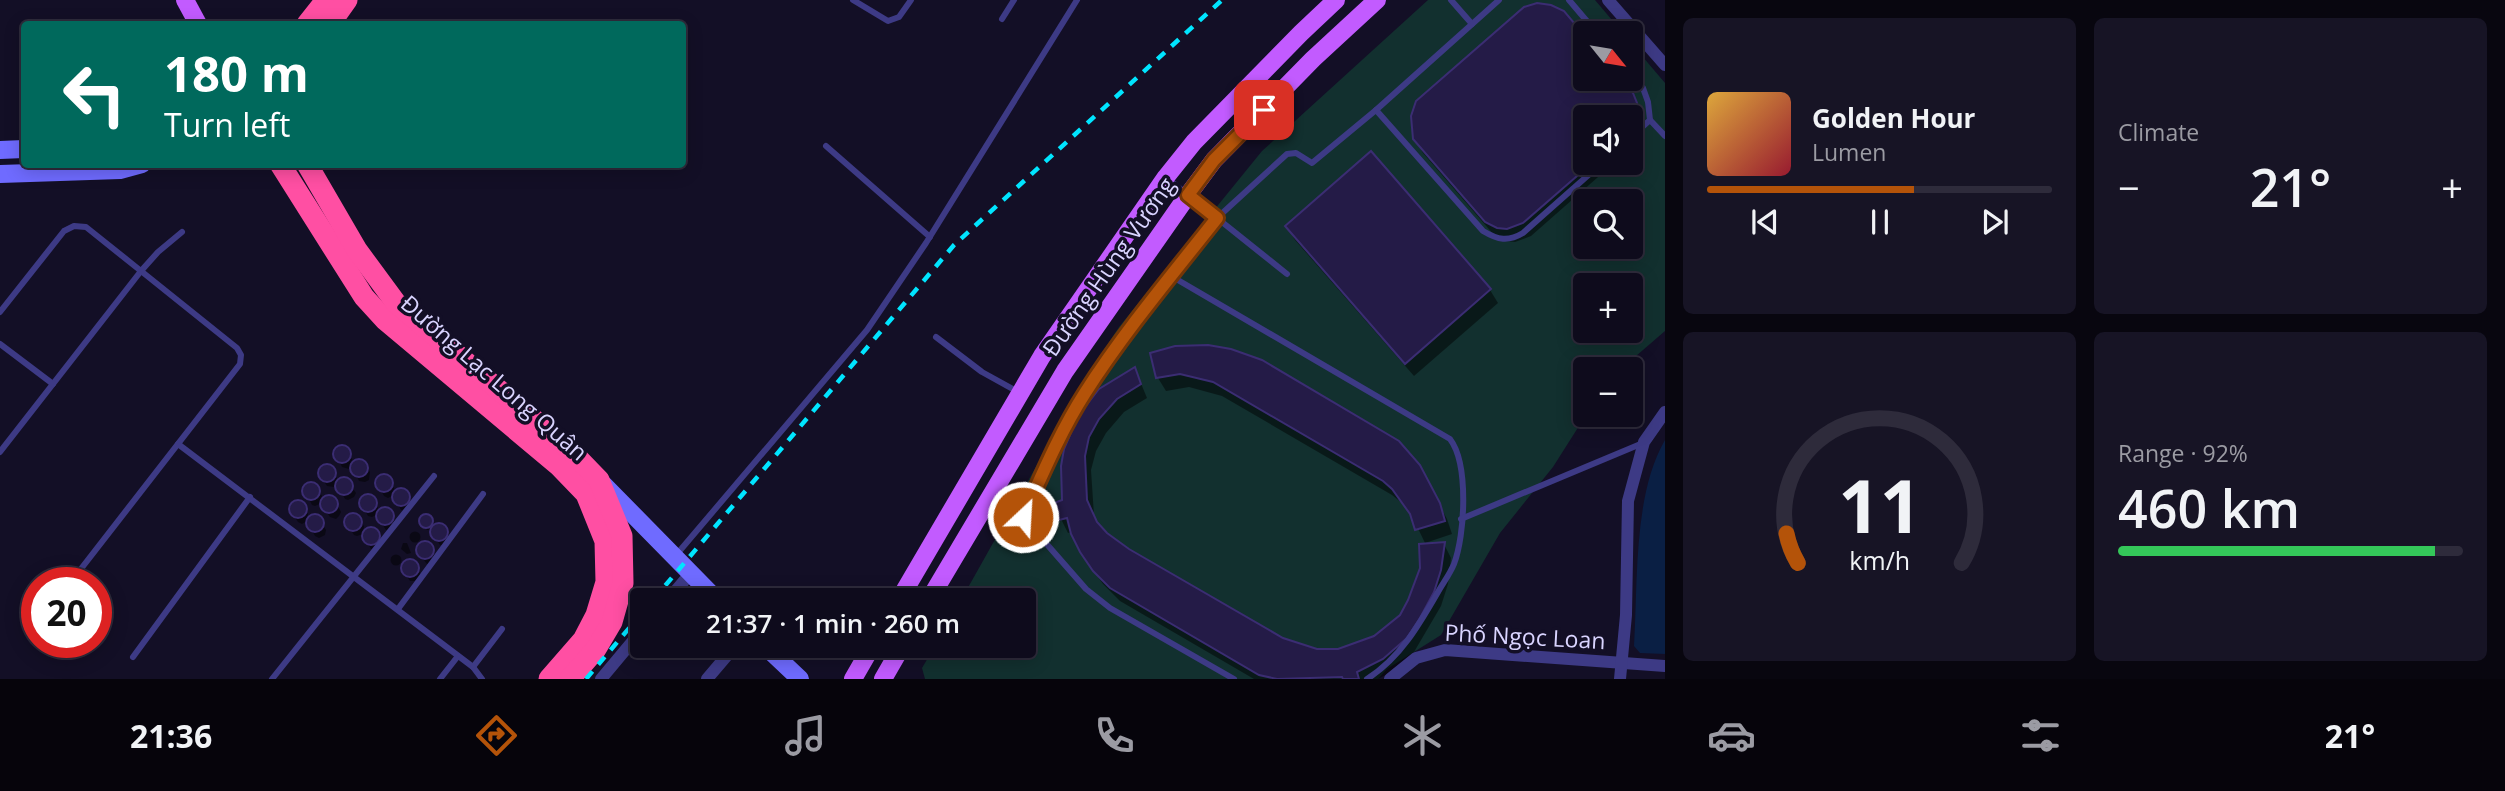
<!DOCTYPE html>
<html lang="en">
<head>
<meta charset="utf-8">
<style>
	:root { --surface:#0e0b1c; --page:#171425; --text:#f1f3f6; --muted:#9b9ba3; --line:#2e2b3b; --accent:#b45309 }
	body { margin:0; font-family:"Open Sans",sans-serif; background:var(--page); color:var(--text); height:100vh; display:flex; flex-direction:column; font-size:26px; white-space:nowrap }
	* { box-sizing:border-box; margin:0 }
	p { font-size:23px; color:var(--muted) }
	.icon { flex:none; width:38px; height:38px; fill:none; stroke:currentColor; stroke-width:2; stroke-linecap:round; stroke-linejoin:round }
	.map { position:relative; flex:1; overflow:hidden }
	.panel { display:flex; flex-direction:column; gap:18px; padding:18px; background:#08060f; width:840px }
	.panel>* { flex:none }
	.top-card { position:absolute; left:21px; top:21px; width:665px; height:147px; border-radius:7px; box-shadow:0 4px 18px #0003,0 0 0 2px var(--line); background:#00695c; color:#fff; overflow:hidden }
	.needle { width:46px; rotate:120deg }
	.tools { position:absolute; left:1573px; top:21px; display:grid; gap:14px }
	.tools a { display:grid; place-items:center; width:70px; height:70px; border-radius:7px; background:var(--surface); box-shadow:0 4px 18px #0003,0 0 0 2px var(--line); font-size:35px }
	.speed { position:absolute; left:21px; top:567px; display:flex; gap:14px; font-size:35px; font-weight:700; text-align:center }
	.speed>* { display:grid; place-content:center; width:91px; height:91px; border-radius:50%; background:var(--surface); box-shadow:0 4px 18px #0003,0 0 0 2px var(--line); line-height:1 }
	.speed .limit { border:10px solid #d22; background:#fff; color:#111 }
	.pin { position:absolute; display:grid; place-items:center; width:60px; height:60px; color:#fff; margin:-30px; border-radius:14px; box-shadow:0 4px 10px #0006 }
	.me { position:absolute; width:77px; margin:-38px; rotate:25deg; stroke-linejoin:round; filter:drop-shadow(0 0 5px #0008) }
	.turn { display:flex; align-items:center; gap:24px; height:147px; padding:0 28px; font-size:32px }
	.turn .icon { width:91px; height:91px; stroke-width:2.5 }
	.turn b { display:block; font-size:49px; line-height:60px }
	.big { font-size:52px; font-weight:600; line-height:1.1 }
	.panel .tile { flex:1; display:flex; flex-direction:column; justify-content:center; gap:10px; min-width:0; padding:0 24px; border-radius:10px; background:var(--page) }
	.panel .dial { align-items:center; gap:0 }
	.dial svg { height:182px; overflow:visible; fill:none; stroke:var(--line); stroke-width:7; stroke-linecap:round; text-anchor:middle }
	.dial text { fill:var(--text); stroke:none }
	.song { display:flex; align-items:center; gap:21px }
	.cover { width:84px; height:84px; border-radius:10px; background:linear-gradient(135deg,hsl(40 70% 55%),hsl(350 70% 35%)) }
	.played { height:7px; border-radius:4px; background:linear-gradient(90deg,var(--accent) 60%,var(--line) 60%) }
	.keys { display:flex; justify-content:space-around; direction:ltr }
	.heat { display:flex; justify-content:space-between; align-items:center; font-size:38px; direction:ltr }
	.charge { height:10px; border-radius:5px; background:linear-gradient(90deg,#34c759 92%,var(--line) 0) }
	.panel .tiles { flex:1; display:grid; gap:18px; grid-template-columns:repeat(2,1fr) }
	.trip { position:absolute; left:630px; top:588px; width:406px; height:70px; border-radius:7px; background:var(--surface); box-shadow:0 4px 18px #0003,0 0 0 2px var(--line); font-weight:600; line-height:70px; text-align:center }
	.menu { display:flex; height:112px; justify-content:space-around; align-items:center; background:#06040b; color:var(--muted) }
	.menu .icon { width:49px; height:49px }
	.menu .current { color:var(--accent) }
	.menu b { font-size:32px; color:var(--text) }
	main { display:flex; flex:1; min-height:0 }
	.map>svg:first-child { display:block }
	.green { fill:#12302f; fill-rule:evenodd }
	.water { fill:#0a1f44 }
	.shadow { fill:#0007 }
	.building { fill:#241b47; stroke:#3b2d73; stroke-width:2 }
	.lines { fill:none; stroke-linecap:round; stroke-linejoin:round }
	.lane { stroke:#3d3a85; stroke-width:6 }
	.street { stroke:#3d3a85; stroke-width:12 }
	.secondary { stroke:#6f6bff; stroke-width:18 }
	.primary { stroke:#c25bff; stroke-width:18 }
	.highway { stroke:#ff4fa3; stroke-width:21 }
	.rail { stroke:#00e5ff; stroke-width:4.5; stroke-dasharray:10 9; stroke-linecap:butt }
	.route-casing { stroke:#753606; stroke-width:18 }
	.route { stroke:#b45309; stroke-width:12 }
	.labels { text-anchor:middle; stroke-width:7; stroke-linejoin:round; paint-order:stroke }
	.street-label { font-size:23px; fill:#d9d4ff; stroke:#130f26 }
</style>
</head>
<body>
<main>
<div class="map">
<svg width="1665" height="679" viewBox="0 0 1665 679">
	<rect width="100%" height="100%" fill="#130f26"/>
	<path class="green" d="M1428 0H1595L1623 33H1586V79H1631V43L1665 83V331L1621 369H1586V415L1553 467 1500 533 1441 635 1387 669 1378 679H925L922 668 935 646H1024V600H961L1088 374 1119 327 1262 151ZM1586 117H1631V163H1586ZM1586 201H1631V247H1586ZM1586 285H1631V331H1586Z"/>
	<path class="water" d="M1665 440V654L1640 653 1634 646C1638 582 1633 495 1665 440Z"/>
	<g class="shadow">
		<polygon points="1586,79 1618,79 1631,94 1644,118 1643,132 1638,142 1631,148 1631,117 1586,117 1586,163 1614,163 1531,236 1515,242 1506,241 1494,235 1423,153 1414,138"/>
		<polygon points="1287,227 1490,290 1498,303 1414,376 1295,240"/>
		<polygon points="1176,347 1427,481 1447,519 1452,534 1425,543 1413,518 1402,503 1392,495 1222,396 1189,387 1166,391 1158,378"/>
		<polygon points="1135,369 1147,398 1124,412 1106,433 1096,451 1091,470 1094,515 1099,527 1128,551 1282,640 1317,651 1338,651 1375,638 1401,616 1444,544 1451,558 1448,584 1441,606 1414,652 1391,672 1378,679 1254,679 1120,601 1103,584 1090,566 1072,532 1068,533 1061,519 1064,501 1063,466"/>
		<polygon points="341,448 345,448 355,464 358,461 366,465 370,472 369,480 365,482 359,481 352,466 349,469 342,467 336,454"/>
		<polygon points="325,466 330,467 338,480 334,487 327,486 320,475 322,468"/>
		<polygon points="382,476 387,477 391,483 395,490 394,495 388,498 384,496 377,483"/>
		<polygon points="343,479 347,480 356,493 354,497 348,500 345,499 338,486"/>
		<polygon points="310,485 318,489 322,496 321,501 330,498 335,500 341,512 339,516 336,519 330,517 323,507 324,502 315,506 312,505 305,491"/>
		<polygon points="400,490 404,491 412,504 407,511 401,510 394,497"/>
		<polygon points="367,496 373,498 380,512 388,510 392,514 396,521 389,531 386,530 379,519 380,513 372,517 368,516 361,503"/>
		<polygon points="296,502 301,503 308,514 307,521 302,524 298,522 291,511 292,505"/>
		<polygon points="352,515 356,516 364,526 363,534 357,536 354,535 347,524 348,518"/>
		<polygon points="314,516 318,517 326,530 325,535 319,538 315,536 308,523"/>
		<polygon points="427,516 431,520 433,528 443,526 450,536 444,546 440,545 433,534 434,529 427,530 421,523 421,520"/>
		<polygon points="369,529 374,529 381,540 375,550 371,549 364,536"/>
		<circle cx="415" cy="537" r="5.5"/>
		<polygon points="403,543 407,543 411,553 407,554 401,549"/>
		<polygon points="426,543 434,552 436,560 433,563 427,564 419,554 418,550 422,544"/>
		<circle cx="396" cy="560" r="5.5"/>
		<polygon points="411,561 415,563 421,575 418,581 410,581 403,570 405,564"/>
	</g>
	<g class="building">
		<polygon points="1537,3 1551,5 1564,11 1586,37 1586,79 1620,79 1633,93 1637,103 1636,117 1631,128 1631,117 1586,117 1586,163 1592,163 1523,223 1507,229 1497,228 1485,222 1413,139 1411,116 1416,101 1524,7"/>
		<polygon points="1371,151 1491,289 1405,364 1285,226"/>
		<polygon points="1208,345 1231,349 1262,360 1399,441 1420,465 1440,503 1445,521 1415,530 1410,514 1392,489 1383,481 1213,382 1180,374 1156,378 1150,353 1175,346"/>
		<polygon points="1135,367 1141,384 1117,399 1099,419 1089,437 1085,456 1087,500 1097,522 1107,533 1129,549 1283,638 1317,649 1338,649 1374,636 1400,615 1408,600 1420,568 1419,544 1445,542 1441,570 1434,592 1420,618 1407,638 1383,659 1357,672 1359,679 1343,679 1342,677 1277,679 1259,675 1110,588 1093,571 1080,552 1071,534 1067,518 1059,520 1054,503 1062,500 1061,466 1064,449 1078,416 1099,389"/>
		<circle cx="342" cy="454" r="9"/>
		<circle cx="359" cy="468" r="9"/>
		<circle cx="327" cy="473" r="9"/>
		<circle cx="384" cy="483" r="9"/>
		<circle cx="344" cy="486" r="9"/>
		<circle cx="311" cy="491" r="9"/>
		<circle cx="401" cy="497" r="9"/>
		<circle cx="368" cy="503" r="9"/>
		<circle cx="329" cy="504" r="9"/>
		<circle cx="298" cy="509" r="9"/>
		<circle cx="385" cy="516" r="9"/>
		<circle cx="353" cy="522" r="9"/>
		<circle cx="426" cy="521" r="7"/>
		<circle cx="315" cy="523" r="9"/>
		<circle cx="439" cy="532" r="9"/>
		<circle cx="371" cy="536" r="9"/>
		<circle cx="425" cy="550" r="9"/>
		<circle cx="410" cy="568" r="9"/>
	</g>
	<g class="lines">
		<g class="lane">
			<polyline points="853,0 888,21 899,17 911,0"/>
			<polyline points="1451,0 1472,24"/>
			<polyline points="1569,0 1597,33"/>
			<polyline points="1002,19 1014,0"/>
			<polyline points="1631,74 1643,88 1648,102 1650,120 1665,136"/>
			<path d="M1376 110 1483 231C1498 240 1508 242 1523 233L1602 163"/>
			<polyline points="1631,137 1650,120"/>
			<polyline points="826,146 930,237"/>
			<polyline points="1167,178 1287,274"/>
			<polyline points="1171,276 1217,218 1287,154 1296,153 1312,163 1376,110 1499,0"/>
			<polyline points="0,312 64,231 74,226 86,227 141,271 0,452"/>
			<polyline points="936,337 982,372 1018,392"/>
			<polyline points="0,344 53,384"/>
			<polyline points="178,444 473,667 482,679"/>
			<polyline points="991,500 1023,517 1086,589 1110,608 1234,679"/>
			<path d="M1023 517C1042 475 1061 431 1086 392 1112 352 1142 314 1171 276L1450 439C1469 464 1465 535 1454 564 1450 574 1443 583 1438 592 1419 625 1400 658 1367 679"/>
			<polyline points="1461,519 1643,443"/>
			<polyline points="677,554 867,330 926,243 1077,0"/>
			<polyline points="70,583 240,364 241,355 237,348 141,271 158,252 182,232"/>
			<polyline points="398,609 483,494"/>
			<polyline points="133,657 250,497"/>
			<polyline points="473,667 502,629"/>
			<polyline points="272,679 434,476"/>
			<polyline points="440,679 458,656"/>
		</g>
		<g class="street">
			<polyline points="1608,0 1665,65"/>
			<polyline points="668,600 690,574"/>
			<polyline points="601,679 642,630"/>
			<polyline points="707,679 735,646"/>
			<polyline points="1390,679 1416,658 1445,650 1665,666"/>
			<polyline points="1620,679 1626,615 1628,501 1644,442 1665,412"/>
		</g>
		<g class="secondary">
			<polyline points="0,150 24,149"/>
			<polyline points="0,174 120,170 142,164"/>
			<polyline points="604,485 717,600"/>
			<polyline points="765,646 800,679"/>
		</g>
		<g class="primary">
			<polyline points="185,0 198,24"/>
			<polyline points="899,600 1042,356 1166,177 1194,142 1301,33 1336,0"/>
			<polyline points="929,600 1065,371 1188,195 1214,160 1313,59 1377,0"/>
			<polyline points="853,679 872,646"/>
			<polyline points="883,679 902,646"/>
		</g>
		<g class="highway">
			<polyline points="307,24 326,0"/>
			<polyline points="330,24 347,0"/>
			<polyline points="280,164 364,297 385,320 559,466 586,494 605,541 606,582 596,615 583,640 549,679"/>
			<polyline points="307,164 357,250 396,303 570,450 599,480 622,536 623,583 612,622 596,649 570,679"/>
		</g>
		<g class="rail">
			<polyline points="653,600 954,245 1222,0"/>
			<polyline points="586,679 642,613"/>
		</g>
	</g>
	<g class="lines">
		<defs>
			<path id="route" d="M1023 517C1042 475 1060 432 1085 393 1124 332 1172 275 1217 218L1188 195 1214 160 1264 110"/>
		</defs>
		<use href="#route" class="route-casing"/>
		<use href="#route" class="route"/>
	</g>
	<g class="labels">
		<g class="street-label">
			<text transform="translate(1109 267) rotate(-55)" y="8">Đường Hùng Vương</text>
			<text transform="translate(494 378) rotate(41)" y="8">Đường Lạc Long Quân</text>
			<text transform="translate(1525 637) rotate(3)" y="8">Phố Ngọc Loan</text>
		</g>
	</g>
</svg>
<div class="tools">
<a><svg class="needle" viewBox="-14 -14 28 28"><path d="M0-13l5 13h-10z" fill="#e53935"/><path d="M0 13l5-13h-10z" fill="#9b9ba3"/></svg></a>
<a><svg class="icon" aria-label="sound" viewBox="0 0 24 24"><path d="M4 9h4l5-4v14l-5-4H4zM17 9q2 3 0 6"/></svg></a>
<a><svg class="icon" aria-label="search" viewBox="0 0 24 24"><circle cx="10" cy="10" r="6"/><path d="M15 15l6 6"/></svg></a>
<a>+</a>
<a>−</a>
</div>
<div class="speed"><div class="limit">20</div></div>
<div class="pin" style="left:1264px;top:110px;background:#d93025"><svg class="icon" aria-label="arrive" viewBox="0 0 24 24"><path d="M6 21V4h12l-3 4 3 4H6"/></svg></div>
<svg class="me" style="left:1023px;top:517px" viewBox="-20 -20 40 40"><circle r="17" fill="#b45309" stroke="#fff" stroke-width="3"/><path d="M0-11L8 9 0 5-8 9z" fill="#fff"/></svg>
<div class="trip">21:37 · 1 min · 260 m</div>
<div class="top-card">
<div class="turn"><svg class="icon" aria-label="left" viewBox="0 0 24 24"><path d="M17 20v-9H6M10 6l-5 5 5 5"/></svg><div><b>180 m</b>Turn left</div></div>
</div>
</div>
<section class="panel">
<div class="tiles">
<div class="tile">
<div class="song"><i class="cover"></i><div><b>Golden Hour</b><p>Lumen</p></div></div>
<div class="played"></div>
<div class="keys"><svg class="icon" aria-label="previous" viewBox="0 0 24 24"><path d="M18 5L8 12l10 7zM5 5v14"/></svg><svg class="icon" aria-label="pause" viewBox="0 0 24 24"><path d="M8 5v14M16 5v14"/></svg><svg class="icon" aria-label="next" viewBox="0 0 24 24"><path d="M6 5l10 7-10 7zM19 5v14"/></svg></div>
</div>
<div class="tile"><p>Climate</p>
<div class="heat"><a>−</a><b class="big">21°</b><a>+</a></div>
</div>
<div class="tile dial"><svg viewBox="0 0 100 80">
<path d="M14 69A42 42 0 1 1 86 69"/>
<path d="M14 69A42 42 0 0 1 9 56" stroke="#b45309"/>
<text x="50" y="56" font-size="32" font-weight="700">11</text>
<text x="50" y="72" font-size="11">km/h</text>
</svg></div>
<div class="tile"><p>Range · 92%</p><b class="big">460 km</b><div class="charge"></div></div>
</div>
</section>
</main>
<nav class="menu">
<b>21:36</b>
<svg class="icon current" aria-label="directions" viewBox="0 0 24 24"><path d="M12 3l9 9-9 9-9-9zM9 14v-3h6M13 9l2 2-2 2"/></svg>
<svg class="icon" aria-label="music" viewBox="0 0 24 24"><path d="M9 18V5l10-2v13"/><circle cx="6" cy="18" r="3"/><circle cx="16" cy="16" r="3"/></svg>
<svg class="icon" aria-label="phone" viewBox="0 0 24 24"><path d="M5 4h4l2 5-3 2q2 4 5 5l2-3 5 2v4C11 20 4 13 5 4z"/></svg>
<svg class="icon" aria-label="climate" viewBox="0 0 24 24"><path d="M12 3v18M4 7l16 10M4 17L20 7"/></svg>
<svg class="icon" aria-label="car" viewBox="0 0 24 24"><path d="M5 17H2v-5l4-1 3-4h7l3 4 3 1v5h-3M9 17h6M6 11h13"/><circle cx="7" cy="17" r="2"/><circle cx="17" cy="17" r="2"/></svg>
<svg class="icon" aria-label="filters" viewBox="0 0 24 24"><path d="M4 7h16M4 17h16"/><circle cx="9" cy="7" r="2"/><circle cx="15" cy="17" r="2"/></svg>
<b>21°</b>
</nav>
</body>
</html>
